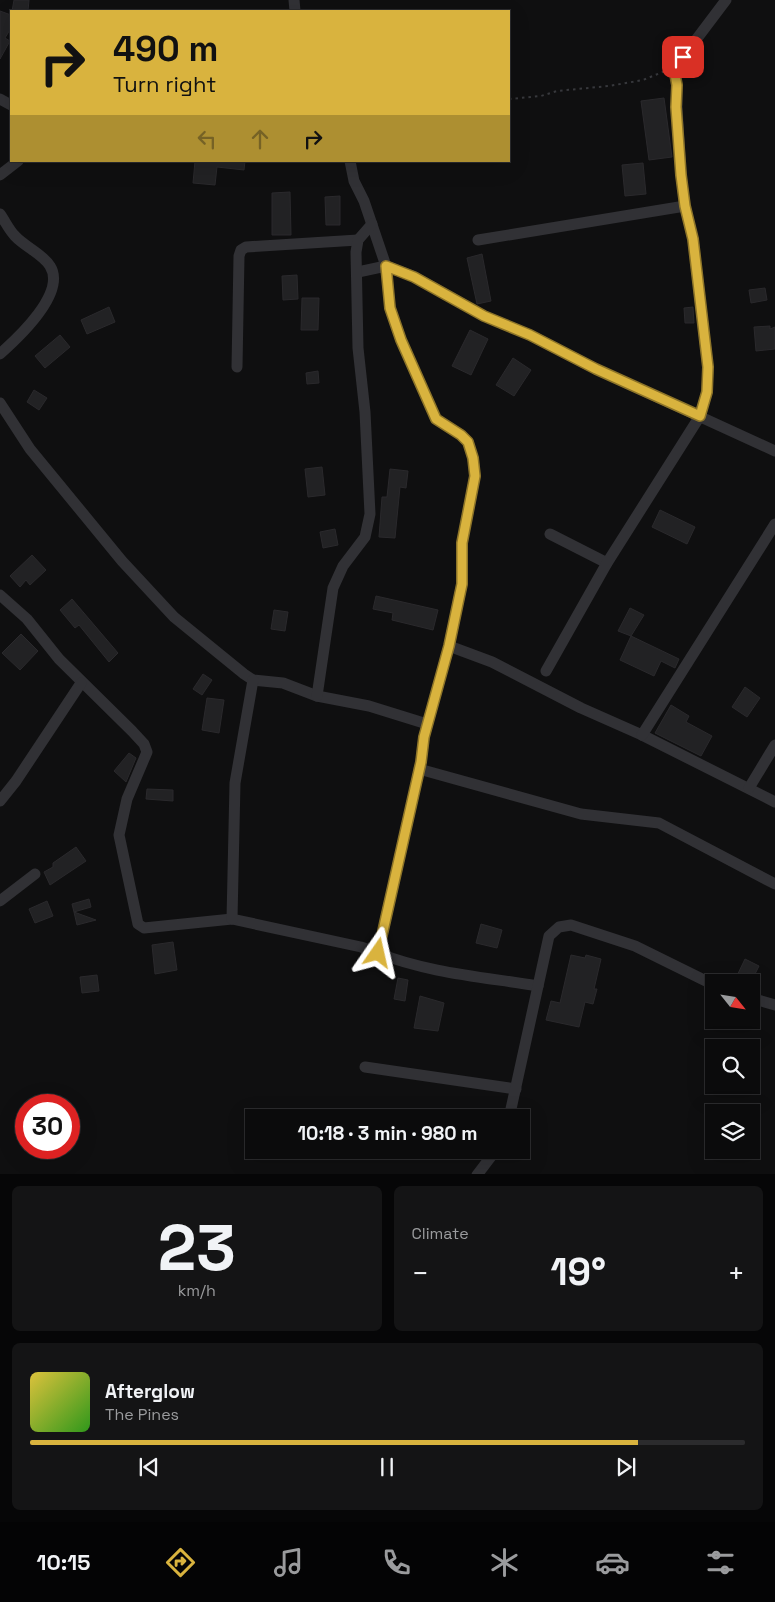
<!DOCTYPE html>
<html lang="en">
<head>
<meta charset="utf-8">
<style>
	:root { --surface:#0b0b0c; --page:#141415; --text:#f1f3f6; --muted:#9a9b9d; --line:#2b2b2d; --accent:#d9b33e }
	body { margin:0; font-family:"Space Grotesk",sans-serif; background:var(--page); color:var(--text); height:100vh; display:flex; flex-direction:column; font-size:19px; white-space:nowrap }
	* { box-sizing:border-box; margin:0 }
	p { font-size:16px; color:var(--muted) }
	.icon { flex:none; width:28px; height:28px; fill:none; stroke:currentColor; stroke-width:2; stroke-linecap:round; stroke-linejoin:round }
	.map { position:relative; height:1174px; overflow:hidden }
	.side { display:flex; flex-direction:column; gap:12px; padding:12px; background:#060607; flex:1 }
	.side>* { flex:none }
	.banner { position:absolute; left:10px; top:10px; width:500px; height:152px; border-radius:0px; box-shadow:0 5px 20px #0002,0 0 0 1px var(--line); background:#d9b33e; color:#111; overflow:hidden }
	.needle { width:32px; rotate:120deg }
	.buttons { position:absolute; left:705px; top:974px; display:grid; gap:10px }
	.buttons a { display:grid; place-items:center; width:55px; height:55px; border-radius:0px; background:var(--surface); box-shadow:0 5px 20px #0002,0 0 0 1px var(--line); font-size:25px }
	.speed { position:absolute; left:15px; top:1094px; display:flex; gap:10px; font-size:25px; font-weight:700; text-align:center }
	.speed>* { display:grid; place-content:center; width:65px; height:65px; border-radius:50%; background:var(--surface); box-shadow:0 5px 20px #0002,0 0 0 1px var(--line); line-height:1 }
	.speed .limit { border:8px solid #d22; background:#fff; color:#111 }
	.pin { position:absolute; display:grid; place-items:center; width:42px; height:42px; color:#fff; margin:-21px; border-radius:10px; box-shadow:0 2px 8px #0006 }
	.me { position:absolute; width:55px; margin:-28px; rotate:11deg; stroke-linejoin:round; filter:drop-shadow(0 0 4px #0008) }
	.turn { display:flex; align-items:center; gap:18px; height:105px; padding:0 20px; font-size:22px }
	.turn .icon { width:65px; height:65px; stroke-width:2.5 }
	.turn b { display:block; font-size:35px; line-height:42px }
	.lanes { display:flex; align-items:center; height:48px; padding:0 20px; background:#0003; justify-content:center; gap:25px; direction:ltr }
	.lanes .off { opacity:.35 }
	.big { font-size:38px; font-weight:600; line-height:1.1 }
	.side .widget { flex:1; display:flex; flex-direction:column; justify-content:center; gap:8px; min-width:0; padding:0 18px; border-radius:8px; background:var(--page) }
	.side .dial { align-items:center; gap:0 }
	.dial b { font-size:65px; line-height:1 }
	.song { display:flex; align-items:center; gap:15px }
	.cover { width:60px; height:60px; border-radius:8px; background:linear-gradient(135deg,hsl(50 70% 55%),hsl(110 70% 35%)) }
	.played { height:5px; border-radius:2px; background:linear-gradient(90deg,var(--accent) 85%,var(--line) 85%) }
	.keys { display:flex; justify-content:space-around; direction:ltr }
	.heat { display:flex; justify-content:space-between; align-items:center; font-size:28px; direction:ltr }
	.side .tiles { flex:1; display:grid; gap:12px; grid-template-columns:1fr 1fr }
	.widget:last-child { grid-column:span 2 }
	.trip { position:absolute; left:245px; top:1109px; width:285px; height:50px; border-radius:0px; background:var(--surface); box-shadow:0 5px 20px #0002,0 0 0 1px var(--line); font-weight:600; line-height:50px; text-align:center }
	.menu { display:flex; height:80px; justify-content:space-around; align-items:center; background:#040405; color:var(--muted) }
	.menu .icon { width:35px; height:35px }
	.menu .selected { color:var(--accent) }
	.menu b { font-size:22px; color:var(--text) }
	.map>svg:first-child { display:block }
	.building { fill:#222224; stroke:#2a292c }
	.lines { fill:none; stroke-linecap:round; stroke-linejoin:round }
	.path { stroke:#37383c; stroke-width:2; stroke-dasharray:2.5 4; stroke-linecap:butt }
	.street { stroke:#313135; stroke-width:11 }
	.route-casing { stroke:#8d7428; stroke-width:12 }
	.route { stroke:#d9b33e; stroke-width:9 }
</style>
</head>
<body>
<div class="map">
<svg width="775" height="1175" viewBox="0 0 775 1175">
	<rect width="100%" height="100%" fill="#0f0f10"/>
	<g class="building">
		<polygon points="14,0 29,0 28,11 12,11"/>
		<polygon points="0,11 11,15 11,28 5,38 10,41 0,59"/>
		<polygon points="664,98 672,157 649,160 641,101"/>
		<polygon points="195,161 245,161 244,170 217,167 215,185 193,183"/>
		<polygon points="643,163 646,194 625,196 622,165"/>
		<polygon points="290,192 291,235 272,235 272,193"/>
		<polygon points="340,196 340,225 326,225 325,197"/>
		<polygon points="482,254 491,301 477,304 467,258"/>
		<polygon points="297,275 298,299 283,300 282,276"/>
		<polygon points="765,288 767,300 751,303 749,290"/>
		<polygon points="302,298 319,298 318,330 301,330"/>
		<polygon points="109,307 115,322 87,334 81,320"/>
		<polygon points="693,307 694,323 685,323 684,308"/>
		<polygon points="770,326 770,329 775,327 775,349 756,351 754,327"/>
		<polygon points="470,330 488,339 471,375 452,366"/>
		<polygon points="60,335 70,347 45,368 35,356"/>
		<polygon points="513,358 531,370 514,396 496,385"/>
		<polygon points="318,371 319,383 307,384 306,373"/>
		<polygon points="34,390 47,398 39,410 27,402"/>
		<polygon points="322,467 325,495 308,497 305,469"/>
		<polygon points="390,469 408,471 406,488 400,487 395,538 379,537 382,497 387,497"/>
		<polygon points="660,510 695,527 687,544 652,527"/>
		<polygon points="335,529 338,545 323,548 320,532"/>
		<polygon points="32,555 46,570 30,585 26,580 20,587 10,576"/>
		<polygon points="376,596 438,610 433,630 392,620 393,613 373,609"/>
		<polygon points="72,599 118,653 109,662 79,625 75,628 60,610"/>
		<polygon points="630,608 644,615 631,636 618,631"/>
		<polygon points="274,610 288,612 285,631 271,629"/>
		<polygon points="21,634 38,651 20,670 2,653"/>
		<polygon points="631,636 679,659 675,668 661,661 654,676 620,660"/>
		<polygon points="203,674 212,680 202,695 193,689"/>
		<polygon points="745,687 760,698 747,717 732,707"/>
		<polygon points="207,698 224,700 219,733 202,730"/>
		<polygon points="671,705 689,716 686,722 712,736 701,756 655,733"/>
		<polygon points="129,753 136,758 126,782 114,771"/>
		<polygon points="147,789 173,790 173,801 146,799"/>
		<polygon points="76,847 86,861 50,885 44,872 53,867 53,863"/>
		<polygon points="89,899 91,907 74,912 72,904"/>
		<polygon points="47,901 53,916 35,923 29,909"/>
		<polygon points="74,912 96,920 77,925"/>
		<polygon points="481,924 502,930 497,948 476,943"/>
		<polygon points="173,942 177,970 155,974 152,945"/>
		<polygon points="571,955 585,958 586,955 601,959 594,989 597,989 593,1004 585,1002 579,1027 546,1020 551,1001 560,1003"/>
		<polygon points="745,959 759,966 751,982 734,982"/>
		<polygon points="97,975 99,991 82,993 80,977"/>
		<polygon points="398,978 408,980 405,1001 394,999"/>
		<polygon points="420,996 444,1003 438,1031 414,1028"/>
	</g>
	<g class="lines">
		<polyline class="path" points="509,99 541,96 557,91 609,86 643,80 665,71"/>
		<g class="street">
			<polyline points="294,0 295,11"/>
			<polyline points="0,99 11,105"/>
			<path d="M350 161 354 181 364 201 386 266 390 308 401 340 436 419 461 435 468 442 473 458 475 476 462 543V584L449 646 424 737 421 762 378 953C428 973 484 977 538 986"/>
			<polyline points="0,175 18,161"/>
			<path d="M0 214C5 221 9 230 15 236 25 247 43 254 50 266 67 293 18 338 0 354"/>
			<polyline points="478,240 685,206"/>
			<polyline points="358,272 386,266 415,277 484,316 530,335 596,369 775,451"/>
			<polyline points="237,367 239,256 241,250 246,247 358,240"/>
			<polyline points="0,403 30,449 122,561 174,617 244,674 253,680 283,683 317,696 369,706 427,724"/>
			<polyline points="550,534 607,563"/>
			<polyline points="0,595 27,619 59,659 132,731 144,744 147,752 127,799 119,835 138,924 144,928 232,919 361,947 378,953"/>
			<polyline points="449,646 492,662 581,708 642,735 775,802"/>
			<polyline points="546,671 607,563 700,416 707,392 708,367 693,239 685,206 681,175 677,107 677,85 674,69 726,0"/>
			<polyline points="317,696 333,588 343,566 365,537 370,514 365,412 358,348 356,252 358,240 372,224"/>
			<polyline points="642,735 775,524"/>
			<polyline points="419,769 581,814 659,823 775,884"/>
			<polyline points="749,788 775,745"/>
			<polyline points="0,801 16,781 81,683"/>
			<polyline points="0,901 35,874"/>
			<polyline points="232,919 235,783 253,680"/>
			<polyline points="751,998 775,1005"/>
			<polyline points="365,1067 516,1089"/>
			<polyline points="509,1118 549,936 559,927 571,925 635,946 714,985"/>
			<polyline points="477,1175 496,1150"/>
		</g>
	</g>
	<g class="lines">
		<defs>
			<polyline id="route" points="378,953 421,762 424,737 449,646 462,584 462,543 475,476 473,458 468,442 461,435 436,419 401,340 390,308 386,266 414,277 484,316 530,335 596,369 700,416 707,392 708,367 693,239 685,206 681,175 676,107 677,85 674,69 683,57"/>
		</defs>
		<use href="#route" class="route-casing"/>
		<use href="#route" class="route"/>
	</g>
</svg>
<div class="buttons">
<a><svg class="needle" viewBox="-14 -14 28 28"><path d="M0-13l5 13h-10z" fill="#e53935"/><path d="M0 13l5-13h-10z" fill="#9a9b9d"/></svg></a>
<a><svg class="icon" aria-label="search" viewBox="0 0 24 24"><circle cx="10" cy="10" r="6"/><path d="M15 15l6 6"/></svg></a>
<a><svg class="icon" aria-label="layers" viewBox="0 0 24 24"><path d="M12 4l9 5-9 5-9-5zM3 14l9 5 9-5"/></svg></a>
</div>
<div class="speed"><div class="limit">30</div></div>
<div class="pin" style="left:683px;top:57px;background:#d93025"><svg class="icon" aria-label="arrive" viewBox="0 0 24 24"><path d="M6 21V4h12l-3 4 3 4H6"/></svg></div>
<svg class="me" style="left:378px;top:953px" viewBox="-20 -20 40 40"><path d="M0-17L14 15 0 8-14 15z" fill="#d9b33e" stroke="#fff" stroke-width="4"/></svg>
<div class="trip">10:18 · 3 min · 980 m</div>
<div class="banner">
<div class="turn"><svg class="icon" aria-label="right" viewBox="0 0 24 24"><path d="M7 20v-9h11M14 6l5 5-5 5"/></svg><div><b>490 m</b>Turn right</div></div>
<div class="lanes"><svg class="icon off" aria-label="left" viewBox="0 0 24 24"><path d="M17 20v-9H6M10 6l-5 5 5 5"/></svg><svg class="icon off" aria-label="ahead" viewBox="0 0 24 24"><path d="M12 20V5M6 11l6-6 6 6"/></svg><svg class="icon" aria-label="right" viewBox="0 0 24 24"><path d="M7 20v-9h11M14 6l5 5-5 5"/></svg></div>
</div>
</div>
<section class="side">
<div class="tiles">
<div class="widget dial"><b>23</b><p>km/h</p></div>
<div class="widget"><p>Climate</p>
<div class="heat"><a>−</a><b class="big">19°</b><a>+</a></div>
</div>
<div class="widget">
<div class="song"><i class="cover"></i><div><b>Afterglow</b><p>The Pines</p></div></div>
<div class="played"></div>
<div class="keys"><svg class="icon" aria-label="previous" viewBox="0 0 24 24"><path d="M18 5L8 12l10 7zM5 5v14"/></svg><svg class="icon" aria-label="pause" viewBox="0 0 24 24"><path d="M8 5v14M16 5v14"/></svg><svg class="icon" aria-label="next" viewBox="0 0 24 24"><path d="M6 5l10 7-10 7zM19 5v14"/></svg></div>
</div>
</div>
</section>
<nav class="menu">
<b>10:15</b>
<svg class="icon selected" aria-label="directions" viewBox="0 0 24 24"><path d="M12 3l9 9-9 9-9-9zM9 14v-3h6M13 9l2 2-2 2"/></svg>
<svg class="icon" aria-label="music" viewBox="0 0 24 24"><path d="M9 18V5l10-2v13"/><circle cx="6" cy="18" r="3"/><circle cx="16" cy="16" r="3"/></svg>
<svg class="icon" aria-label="phone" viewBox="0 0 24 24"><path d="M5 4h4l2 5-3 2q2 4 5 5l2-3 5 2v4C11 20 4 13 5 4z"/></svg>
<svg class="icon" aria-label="climate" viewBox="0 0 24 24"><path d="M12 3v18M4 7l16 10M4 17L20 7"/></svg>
<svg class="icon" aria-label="car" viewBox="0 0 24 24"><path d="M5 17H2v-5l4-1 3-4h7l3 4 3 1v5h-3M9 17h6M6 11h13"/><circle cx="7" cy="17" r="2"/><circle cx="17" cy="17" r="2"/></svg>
<svg class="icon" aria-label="filters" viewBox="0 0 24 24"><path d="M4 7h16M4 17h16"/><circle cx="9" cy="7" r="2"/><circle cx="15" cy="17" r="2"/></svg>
</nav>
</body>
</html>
